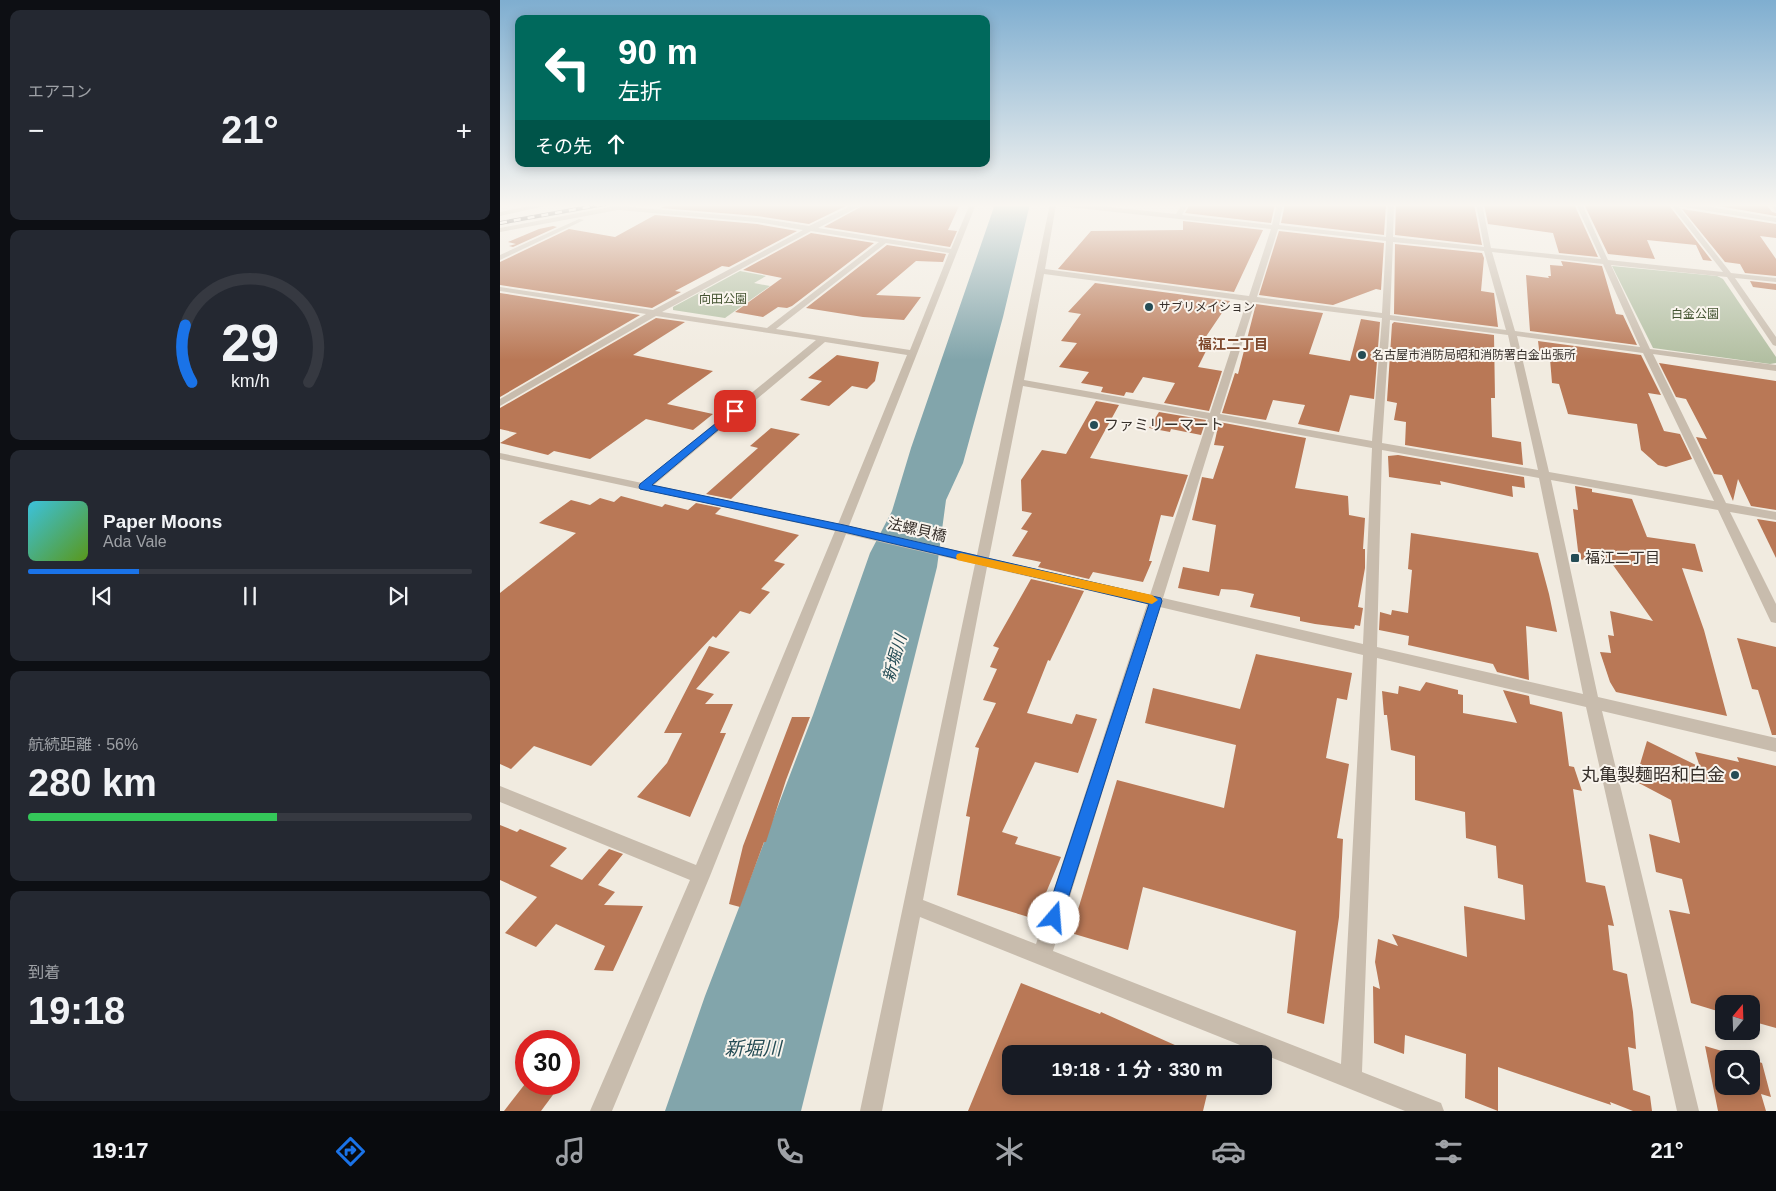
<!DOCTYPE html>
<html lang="ja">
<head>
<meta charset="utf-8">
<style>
	:root { --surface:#171b24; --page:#242831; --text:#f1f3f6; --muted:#9ea1a6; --line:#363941; --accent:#1a73e8 }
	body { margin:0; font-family:Arial,"Noto Sans JP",sans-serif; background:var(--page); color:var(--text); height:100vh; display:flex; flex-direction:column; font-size:19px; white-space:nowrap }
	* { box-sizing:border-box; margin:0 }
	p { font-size:16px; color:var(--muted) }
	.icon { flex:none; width:28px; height:28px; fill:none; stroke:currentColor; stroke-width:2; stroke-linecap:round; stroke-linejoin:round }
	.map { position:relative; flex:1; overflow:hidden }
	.details { display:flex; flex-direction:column; gap:10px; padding:10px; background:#0d0f14; width:500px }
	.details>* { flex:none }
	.hud { position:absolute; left:15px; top:15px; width:475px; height:152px; border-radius:10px; box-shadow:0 2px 12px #0003; background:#00695c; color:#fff; overflow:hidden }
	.needle { width:32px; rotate:19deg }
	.buttons { position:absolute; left:1215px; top:995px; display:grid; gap:10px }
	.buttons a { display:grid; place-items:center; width:45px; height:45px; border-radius:10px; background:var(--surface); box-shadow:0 2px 12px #0003; font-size:25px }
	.speed { position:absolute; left:15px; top:1030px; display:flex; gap:10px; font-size:25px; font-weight:700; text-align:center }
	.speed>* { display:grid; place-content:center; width:65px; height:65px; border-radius:50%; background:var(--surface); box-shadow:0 2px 12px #0003; line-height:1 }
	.speed .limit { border:8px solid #d22; background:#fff; color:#111 }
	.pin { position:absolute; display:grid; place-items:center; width:42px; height:42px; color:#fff; margin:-21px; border-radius:10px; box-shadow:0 2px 8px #0006 }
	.me { position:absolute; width:55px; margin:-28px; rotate:18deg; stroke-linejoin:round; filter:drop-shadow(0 0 4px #0008) }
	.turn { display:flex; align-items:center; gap:18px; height:105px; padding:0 20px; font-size:22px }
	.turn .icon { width:65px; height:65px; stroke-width:2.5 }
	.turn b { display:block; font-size:35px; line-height:42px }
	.then { display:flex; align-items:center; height:48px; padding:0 20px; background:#0003; gap:10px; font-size:19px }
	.big { font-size:38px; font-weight:700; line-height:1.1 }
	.details .card { flex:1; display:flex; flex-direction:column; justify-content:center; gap:8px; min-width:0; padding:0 18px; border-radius:10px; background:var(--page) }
	.details .dial { align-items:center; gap:0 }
	.dial svg { height:130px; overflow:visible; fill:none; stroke:var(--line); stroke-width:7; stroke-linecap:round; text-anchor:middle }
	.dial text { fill:var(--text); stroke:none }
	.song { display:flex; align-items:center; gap:15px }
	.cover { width:60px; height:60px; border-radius:8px; background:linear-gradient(135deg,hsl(190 70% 55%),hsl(90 70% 35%)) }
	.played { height:5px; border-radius:2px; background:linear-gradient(90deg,var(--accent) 25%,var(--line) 25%) }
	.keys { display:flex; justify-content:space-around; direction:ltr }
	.heat { display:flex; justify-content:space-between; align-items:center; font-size:28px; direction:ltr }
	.charge { height:8px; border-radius:4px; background:linear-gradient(90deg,#34c759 56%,var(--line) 0) }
	.trip { position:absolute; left:502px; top:1045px; width:270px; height:50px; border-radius:10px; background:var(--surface); box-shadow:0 2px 12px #0003; font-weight:700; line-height:50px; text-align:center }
	.menu { display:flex; height:80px; justify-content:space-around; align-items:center; background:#090b0e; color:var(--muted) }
	.menu .icon { width:35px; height:35px }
	.menu .on { color:var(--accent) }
	.menu b { font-size:22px; color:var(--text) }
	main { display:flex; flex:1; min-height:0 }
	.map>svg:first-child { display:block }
	.green { fill:#b2bfa2 }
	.water { fill:#82a5ab }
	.building { fill:#b97856 }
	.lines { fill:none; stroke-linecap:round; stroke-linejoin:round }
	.minor { fill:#c8bcad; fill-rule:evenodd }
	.rail-casing { stroke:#37302b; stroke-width:4 }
	.rail { stroke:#f9f4ed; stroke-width:2.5; stroke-dasharray:7; stroke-linecap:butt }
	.route { fill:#1a73e8; stroke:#114b97 }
	.slow { fill:#f59e0b }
	.poi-dot { fill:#254c55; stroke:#f9f4ed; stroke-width:2 }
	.labels { text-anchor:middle; stroke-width:4; stroke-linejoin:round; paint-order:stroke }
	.far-park-label { font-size:12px; fill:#435331; stroke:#f9f4ed }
	.far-poi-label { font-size:12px; fill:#37302b; stroke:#f9f4ed; text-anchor:start }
	.far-neighbourhood-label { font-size:14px; font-weight:bold; fill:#7e482c; stroke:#f9f4ed }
	.poi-label { font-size:15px; fill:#37302b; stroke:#f9f4ed; text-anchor:start }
	.street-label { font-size:15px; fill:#37302b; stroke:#f9f4ed }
	.water-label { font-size:16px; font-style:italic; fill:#254c55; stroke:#f9f4ed }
	.near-poi-label { font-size:18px; fill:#37302b; stroke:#f9f4ed; text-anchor:end }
	.near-water-label { font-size:19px; font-style:italic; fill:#254c55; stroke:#f9f4ed }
</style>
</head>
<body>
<main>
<section class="details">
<div class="card"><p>エアコン</p>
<div class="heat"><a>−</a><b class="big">21°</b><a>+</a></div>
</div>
<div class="card dial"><svg viewBox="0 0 100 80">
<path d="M14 69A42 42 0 1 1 86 69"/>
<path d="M14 69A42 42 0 0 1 10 34" stroke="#1a73e8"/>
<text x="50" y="56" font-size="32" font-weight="700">29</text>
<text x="50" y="72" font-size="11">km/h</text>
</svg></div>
<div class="card">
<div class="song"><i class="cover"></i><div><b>Paper Moons</b><p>Ada Vale</p></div></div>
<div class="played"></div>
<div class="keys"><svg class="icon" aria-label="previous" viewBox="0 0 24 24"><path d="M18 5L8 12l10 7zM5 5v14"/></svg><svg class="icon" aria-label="pause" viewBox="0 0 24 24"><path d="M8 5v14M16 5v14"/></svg><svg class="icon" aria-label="next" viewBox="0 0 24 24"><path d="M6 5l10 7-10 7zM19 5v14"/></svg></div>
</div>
<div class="card"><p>航続距離 · 56%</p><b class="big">280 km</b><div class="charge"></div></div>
<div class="card"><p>到着</p><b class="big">19:18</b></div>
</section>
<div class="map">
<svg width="1276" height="1111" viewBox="0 0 1276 1111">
	<rect width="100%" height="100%" fill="#f1ebe0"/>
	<g class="green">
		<polygon points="1112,266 1217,276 1223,279 1276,357 1276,363 1270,364 1153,348"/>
		<polygon points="240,271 266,276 254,283 270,286 225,318 173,310 173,307"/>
	</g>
	<polygon class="water" points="495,204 530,204 503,317 463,463 446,500 437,567 301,1111 165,1111 205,996 313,715 370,553 392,511 411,448"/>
	<g class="building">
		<polygon points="170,204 350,204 309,224 257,216 161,208"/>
		<polygon points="366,204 460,204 448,230 457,231 450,247 324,227"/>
		<polygon points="690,204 775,204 771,223 685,213"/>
		<polygon points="785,204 886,204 884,235 781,223"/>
		<polygon points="896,204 974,204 982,245 895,235"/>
		<polygon points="984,204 1074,204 1098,257 1059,253 1053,233 988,224"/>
		<polygon points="1084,204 1168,204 1212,261 1203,260 1196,245 1147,240 1155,259 1108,254"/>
		<polygon points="1207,204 1266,204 1272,212 1276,213 1276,216"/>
		<polygon points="1182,209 1276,224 1276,238 1260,236 1276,259 1276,276 1245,273 1240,264 1225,262"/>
		<polygon points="155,215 257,224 297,231 229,267 222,266 175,291 181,292 152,308 0,285 0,262 69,229 115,237"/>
		<polygon points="683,221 763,230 734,292 558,269 591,231 683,230"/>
		<polygon points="53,226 57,227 13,247 9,246 16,244 8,242 39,229"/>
		<polygon points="779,231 884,243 881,290 876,289 833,305 759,295"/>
		<polygon points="311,233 374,243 292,306 287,308 278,307 263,317 235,312 282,278 243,270"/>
		<polygon points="895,244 982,253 984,258 981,291 994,293 998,327 894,314"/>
		<polygon points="387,245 446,254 443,262 416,261 376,295 421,297 404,320 363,317 306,308"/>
		<polygon points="1061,261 1102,266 1116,314 1123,315 1137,345 1030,331 1026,275 1049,278 1048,276 1051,276 1050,265 1063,266"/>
		<polygon points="1250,281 1276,284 1276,290 1253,287"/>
		<polygon points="595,283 730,301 705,338 712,339 698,367 722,371 709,411 664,403 675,383 643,377 633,393 626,392 624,396 601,392 603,387 581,383 589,372 559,367 577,343 561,341 581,314 568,312"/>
		<polygon points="0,293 140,315 0,397"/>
		<polygon points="756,304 823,313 809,354 850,361 861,319 880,322 874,399 850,395 839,432 798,424 805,405 773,400 766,420 722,413 735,373 738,374"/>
		<polygon points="156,318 185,322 133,355 213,371 167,404 213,414 193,430 146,419 90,459 54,451 48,455 0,443 17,433 0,429 0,408"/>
		<polygon points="894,322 994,335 995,398 991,398 992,437 1021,442 1023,465 905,445 906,422 894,420 897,403 887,401 892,324"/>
		<polygon points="1038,341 1141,355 1161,395 1148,393 1164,431 1180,434 1192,459 1166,467 1158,465 1141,450 1137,424 1068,414 1059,384 1052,383 1050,359 1040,357"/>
		<polygon points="337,355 379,362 375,381 367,389 352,386 329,406 300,400 322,381 308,378"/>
		<polygon points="1159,363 1276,381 1276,510 1251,506 1238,479 1233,501 1222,475 1214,474 1196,437 1207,439 1186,399 1176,397"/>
		<polygon points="596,401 619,405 590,458 688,475 673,517 661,515 649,561 652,561 643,582 593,572 589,579 538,567 541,562 512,556 528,531 521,529 532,513 522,511 521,480 542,450 566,454"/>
		<polygon points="659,412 706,420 701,435 671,429 670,432 649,428"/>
		<polygon points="719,422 806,438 795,488 848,496 849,515 865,518 863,549 865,549 865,568 858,607 863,608 860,626 855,625 854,629 815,624 800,621 800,617 750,607 754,594 736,590 721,589 719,596 678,588 683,567 709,572 716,525 692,520 702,477 713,479 724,446 714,445"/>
		<polygon points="271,428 300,434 231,499 206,494 258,448 250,446"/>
		<polygon points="898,455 1024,477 1025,488 1012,486 1013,497 940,481 941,485 889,477 888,456"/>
		<polygon points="1075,486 1092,489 1092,492 1132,499 1147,537 1195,544 1203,572 1182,568 1204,630 1227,716 1116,692 1110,682 1100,652 1111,653 1108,635 1114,636 1110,611 1153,621 1113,565 1079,559 1073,509 1078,510"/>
		<polygon points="121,496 162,507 165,504 188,510 196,503 221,508 215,514 299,535 274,561 285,564 261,589 270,592 250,614 240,611 216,638 213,636 91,766 34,746 11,769 0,764 0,593 76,533 39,523 71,500 90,505 100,498 114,502"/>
		<polygon points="1257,519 1276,522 1276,558"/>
		<polygon points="911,533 1038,553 1049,594 1057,632 1026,626 1029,680 997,672 993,664 908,645 909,636 879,630 880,612 891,615 892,610 908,613 912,570 908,569"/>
		<polygon points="531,579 584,591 550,661 548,660 527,713 572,724 576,714 597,719 578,773 535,762 502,832 518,837 515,844 561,857 535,919 457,895 470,817 466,816 479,748 475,747 496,703 483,700 497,669 490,667 499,648 493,646"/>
		<polygon points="1237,638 1276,647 1276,735 1272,735 1258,690 1252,689"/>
		<polygon points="209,646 230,652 196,689 214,694 205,704 233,704 220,733 226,733 190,817 137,797 167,763 182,733 164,733"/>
		<polygon points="756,654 852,673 847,700 837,698 826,758 849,764 837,838 843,839 839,917 824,1024 787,1013 796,931 643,887 628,950 571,933 617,780 724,808 736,745 645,723 653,688 740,709"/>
		<polygon points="926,682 958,690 958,694 963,695 963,713 1017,723 1003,690 1029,696 1030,704 1062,712 1069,766 1074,767 1082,791 1073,789 1086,882 1105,886 1114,926 1108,925 1113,970 1127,974 1133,1012 1136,1049 1128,1047 1133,1090 1150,1096 1152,1111 1133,1111 1110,1102 1111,1105 998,1067 998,1111 965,1098 966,1054 905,1035 904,1054 874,1043 873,986 880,989 875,962 878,939 898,946 892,934 967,957 964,906 1025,920 1023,885 998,878 996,846 966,838 965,812 915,800 915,756 891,750 887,715 884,715 882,691 898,694 899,686 920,691"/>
		<polygon points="292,717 310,717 286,780 266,842 264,842 240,907 229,904 243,846"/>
		<polygon points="1147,741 1200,767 1195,752 1239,762 1237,757 1276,766 1276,1028 1251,1021 1251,1004 1224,1004 1224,1013 1191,1003 1169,910 1190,914 1182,879 1156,872 1149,834 1180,843 1171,800 1135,781"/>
		<polygon points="0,825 17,832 20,829 67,848 50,866 82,880 109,849 123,854 98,885 115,892 104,905 143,906 113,971 94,970 105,946 56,924 36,947 5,933 37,897 0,880"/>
		<polygon points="521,983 600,1014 601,1012 695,1054 511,1054 511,1086 709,1086 703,1111 468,1111"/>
		<polygon points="1205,1046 1249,1059 1224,1059 1224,1086 1251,1086 1251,1059 1262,1063 1271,1097 1261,1094 1266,1111 1218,1111"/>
		<polygon points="25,1084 61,1084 41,1111 4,1111"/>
	</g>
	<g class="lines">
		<g class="minor">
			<polygon points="39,204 54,204 0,216 0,212"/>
			<path d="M125 204 129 205 130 207 257 218 309 226 355 204H364L318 228 451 249 470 204H476L349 526 477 555 550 204H581L676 214 682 204H688L682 215 772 225 777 204H783L779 225 886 237 888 204H894L893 237 984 247 976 204H982L991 248 1101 259 1076 204H1082L1108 260 1223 272 1170 204H1193L1276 218V222L1178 206 1231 273 1276 278V282L1235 278 1276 337V346L1273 345 1227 277 1111 265 1150 349 1276 365V371L1153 354 1226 503 1276 512V520L1230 512 1276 604V623L1271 622 1269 618 1218 510 1051 480 1098 697 1276 738V752L1102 711 1199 1111H1177L1086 707 877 658 862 1072 941 1103 944 1111H905L420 917 382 1111H360L475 564 346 534 210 876 112 1111H90L190 880 0 802V786L196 865 335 531 0 459V453L142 483 316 340 156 316 0 406V399L146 314 0 291V287L153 310 303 230 257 222 118 210 0 232V228ZM556 205 559 206 771 229 749 296 545 269ZM778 229 886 241 882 313 757 297ZM311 231 379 242 267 328 162 312ZM893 242 984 251 1006 330 890 315ZM386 243 449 253 410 350 276 329ZM992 252 1103 264 1140 347 1015 331ZM544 274 747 301 710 413 524 380ZM755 302 882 318 872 441 720 414ZM890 320 1008 335 1038 470 882 443ZM1017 336 1143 353 1214 501 1049 472ZM325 342 407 355 338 524 154 485ZM523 386 708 419 650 595 489 558ZM718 420 872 448 863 644 663 598ZM882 450 1039 478 1083 694 877 647ZM487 567 647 604 536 944 423 900ZM660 607 863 655 841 1064 553 951Z"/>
			<polygon points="1269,204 1276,204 1276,211"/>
			<polygon points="79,219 84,220 0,260 0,255"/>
		</g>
		<defs>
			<polyline id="rail" points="0,223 105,204"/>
		</defs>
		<use href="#rail" class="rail-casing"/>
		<use href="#rail" class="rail"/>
	</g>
	<linearGradient id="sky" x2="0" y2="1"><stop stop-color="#7faed0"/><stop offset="0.57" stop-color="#f9f6f1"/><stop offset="1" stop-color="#f9f6f1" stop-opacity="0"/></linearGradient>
	<rect width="1276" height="360" fill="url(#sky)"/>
	<polygon class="route" points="235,408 238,409 238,413 152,485 344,525 661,598 662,601 560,924 554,926 548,924 545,918 649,604 344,532 140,489 139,487 140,484"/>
	<polygon class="slow" points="461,553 652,595 658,600 652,604 457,560 456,557 457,554"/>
	<g class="poi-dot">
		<circle cx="649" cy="307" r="5"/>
		<circle cx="862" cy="355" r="5"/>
		<circle cx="594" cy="425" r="5"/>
		<rect x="1070" y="553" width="10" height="10" rx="2.5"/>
		<circle cx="1235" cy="775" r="5"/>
	</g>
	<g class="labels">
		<g class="far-park-label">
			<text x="223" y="303">向田公園</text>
			<text x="1195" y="318">白金公園</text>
		</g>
		<g class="far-poi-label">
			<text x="659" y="311">サブリメイション</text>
			<text x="872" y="359">名古屋市消防局昭和消防署白金出張所</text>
		</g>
		<g class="far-neighbourhood-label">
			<text x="733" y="349">福江二丁目</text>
		</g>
		<g class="poi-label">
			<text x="604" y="430">ファミリーマート</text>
			<text x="1085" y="563">福江二丁目</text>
		</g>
		<g class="street-label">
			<text transform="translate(417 530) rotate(13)" y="5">法螺貝橋</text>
		</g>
		<g class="water-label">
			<text transform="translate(394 658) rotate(-74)" y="6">新堀川</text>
		</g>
		<g class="near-poi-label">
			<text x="1225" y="781">丸亀製麺昭和白金</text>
		</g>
		<g class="near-water-label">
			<text x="253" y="1055">新堀川</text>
		</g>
	</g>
</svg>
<div class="buttons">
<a><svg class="needle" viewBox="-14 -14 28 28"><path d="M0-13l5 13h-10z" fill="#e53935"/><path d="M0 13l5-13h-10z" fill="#9ea1a6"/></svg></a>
<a><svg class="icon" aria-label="search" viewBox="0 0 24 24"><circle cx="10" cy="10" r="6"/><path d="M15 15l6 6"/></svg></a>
</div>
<div class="speed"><div class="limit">30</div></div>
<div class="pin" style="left:235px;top:411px;background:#d93025"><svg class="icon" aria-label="arrive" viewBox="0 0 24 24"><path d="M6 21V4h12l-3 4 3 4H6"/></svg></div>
<svg class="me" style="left:554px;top:918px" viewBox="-20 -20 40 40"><circle r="19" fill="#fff"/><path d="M0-13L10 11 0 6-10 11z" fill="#1a73e8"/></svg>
<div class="trip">19:18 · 1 分 · 330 m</div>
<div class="hud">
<div class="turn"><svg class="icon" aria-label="left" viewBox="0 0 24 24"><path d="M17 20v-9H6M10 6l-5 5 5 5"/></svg><div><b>90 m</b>左折</div></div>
<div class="then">その先<svg class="icon" aria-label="ahead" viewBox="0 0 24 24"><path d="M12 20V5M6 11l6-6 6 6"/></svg></div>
</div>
</div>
</main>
<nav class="menu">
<b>19:17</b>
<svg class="icon on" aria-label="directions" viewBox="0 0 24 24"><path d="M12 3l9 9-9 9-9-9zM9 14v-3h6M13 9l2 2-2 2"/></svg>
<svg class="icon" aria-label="music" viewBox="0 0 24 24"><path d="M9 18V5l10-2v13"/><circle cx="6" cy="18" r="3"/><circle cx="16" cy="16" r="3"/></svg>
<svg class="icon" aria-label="phone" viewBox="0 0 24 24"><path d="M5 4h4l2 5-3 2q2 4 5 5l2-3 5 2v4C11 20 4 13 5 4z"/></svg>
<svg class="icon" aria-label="climate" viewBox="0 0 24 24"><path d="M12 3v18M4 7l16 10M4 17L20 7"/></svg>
<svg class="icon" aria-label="car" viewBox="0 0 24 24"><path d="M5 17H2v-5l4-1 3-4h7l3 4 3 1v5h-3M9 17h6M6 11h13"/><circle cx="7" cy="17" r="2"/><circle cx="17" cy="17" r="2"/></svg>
<svg class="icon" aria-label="filters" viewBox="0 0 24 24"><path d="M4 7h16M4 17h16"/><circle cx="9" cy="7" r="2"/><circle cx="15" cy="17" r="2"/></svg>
<b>21°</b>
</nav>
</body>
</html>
